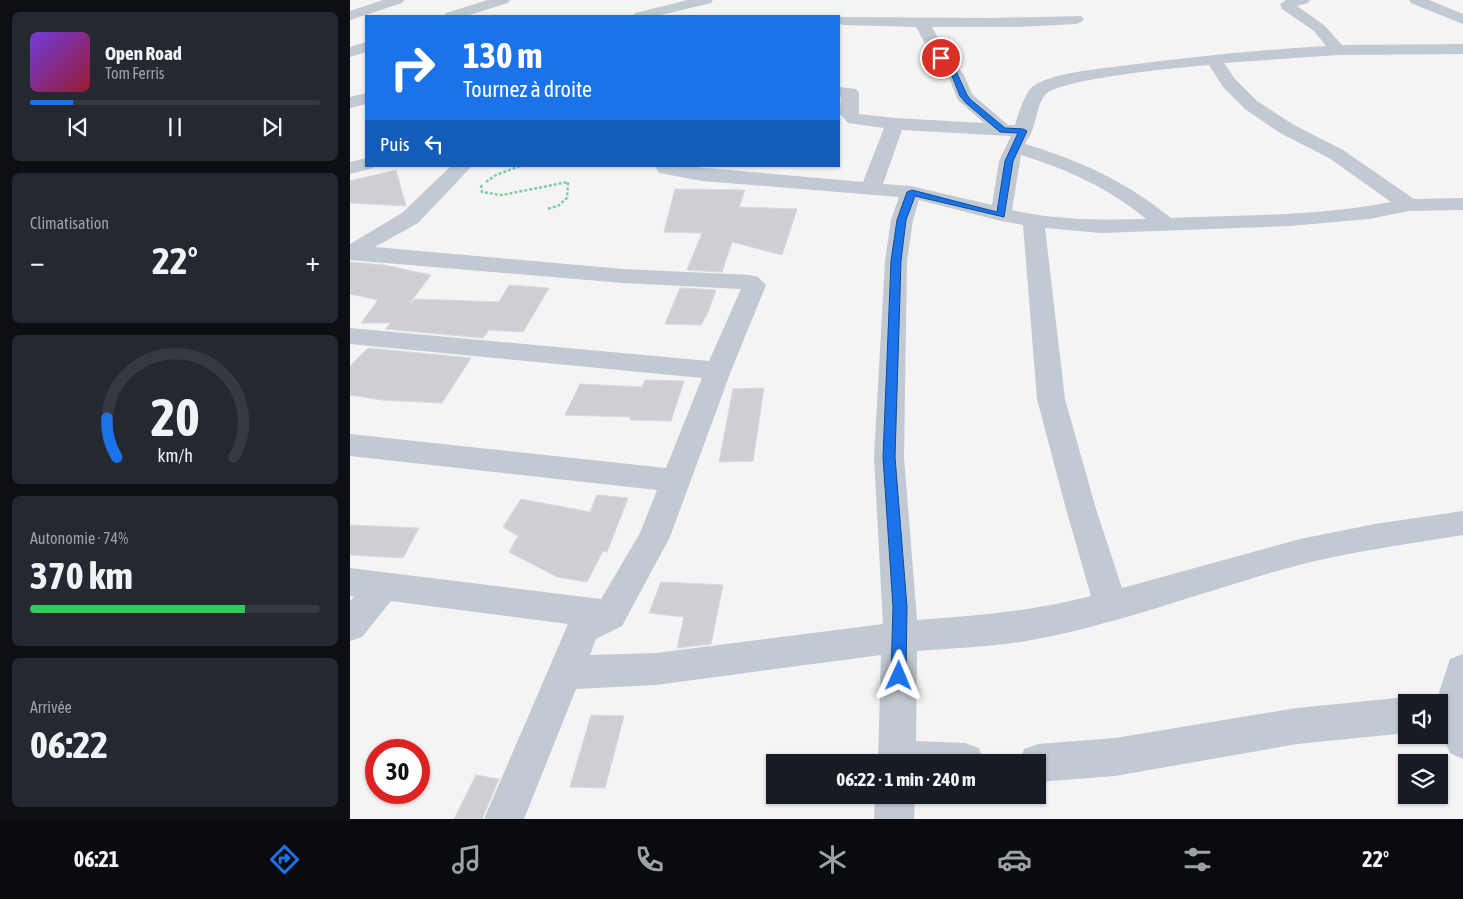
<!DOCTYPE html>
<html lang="fr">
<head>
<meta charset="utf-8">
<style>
	:root { --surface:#171b24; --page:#242831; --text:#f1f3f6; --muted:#9ea1a6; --line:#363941; --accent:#1a73e8 }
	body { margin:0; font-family:"Asap Condensed",sans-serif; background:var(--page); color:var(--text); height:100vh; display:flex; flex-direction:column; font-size:19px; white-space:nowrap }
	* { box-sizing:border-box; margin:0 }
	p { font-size:16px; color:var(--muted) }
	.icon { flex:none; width:28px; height:28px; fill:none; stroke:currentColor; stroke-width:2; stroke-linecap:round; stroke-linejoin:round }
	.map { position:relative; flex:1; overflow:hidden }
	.side { display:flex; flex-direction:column; gap:12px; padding:12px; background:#0d0f14; width:350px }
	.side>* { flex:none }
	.guide { position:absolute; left:15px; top:15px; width:475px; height:152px; border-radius:0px; box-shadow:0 1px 4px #0004; background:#1a73e8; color:#fff; overflow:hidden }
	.buttons { position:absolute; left:1048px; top:694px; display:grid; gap:10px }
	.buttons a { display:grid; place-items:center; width:50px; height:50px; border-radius:0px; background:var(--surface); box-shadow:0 1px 4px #0004; font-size:25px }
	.speed { position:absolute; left:15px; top:739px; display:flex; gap:10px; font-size:25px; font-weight:700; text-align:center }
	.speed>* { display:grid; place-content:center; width:65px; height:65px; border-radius:50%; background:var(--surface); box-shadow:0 1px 4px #0004; line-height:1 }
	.speed .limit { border:8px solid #d22; background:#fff; color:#111 }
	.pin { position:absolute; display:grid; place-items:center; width:42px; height:42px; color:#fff; margin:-21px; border:2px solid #fff; border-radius:50%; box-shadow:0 1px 5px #0007 }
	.me { position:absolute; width:55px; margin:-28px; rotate:1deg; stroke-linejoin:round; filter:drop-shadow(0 0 4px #0008) }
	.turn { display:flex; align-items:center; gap:18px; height:105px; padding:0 15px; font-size:22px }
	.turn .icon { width:65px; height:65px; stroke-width:2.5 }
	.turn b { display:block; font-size:35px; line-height:42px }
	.then { display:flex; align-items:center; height:48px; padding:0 15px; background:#0003; gap:10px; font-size:19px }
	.big { font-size:38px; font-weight:700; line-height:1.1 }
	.side .tile { flex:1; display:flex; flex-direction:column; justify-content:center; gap:8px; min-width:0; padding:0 18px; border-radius:8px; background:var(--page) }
	.side .dial { align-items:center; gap:0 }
	.dial svg { height:130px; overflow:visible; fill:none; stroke:var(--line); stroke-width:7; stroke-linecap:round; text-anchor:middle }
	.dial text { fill:var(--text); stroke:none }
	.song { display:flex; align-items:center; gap:15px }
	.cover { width:60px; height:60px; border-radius:8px; background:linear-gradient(135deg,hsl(260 70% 55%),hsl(350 70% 35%)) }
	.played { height:5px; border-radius:2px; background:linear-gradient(90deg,var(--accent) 15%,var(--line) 15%) }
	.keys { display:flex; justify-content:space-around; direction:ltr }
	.heat { display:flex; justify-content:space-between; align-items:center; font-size:28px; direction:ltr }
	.charge { height:8px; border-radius:4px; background:linear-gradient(90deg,#34c759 74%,var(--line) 0) }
	.trip { position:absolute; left:416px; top:754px; width:280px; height:50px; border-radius:0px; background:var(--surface); box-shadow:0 1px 4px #0004; font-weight:700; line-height:50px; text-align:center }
	.dock { display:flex; height:80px; justify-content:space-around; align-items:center; background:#090b0e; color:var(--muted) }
	.dock .icon { width:35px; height:35px }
	.dock .current { color:var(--accent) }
	.dock b { font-size:22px; color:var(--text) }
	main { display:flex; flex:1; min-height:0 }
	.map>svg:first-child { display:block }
	.building { fill:#cdcfd5; stroke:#d7d9de }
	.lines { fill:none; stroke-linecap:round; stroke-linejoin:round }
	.path { stroke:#7ad0a6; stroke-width:2.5; stroke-dasharray:3 2; stroke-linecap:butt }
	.street { fill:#c1cad2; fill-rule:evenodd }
	.route { fill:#1a73e8; stroke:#114b97 }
</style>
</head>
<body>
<main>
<section class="side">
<div class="tile">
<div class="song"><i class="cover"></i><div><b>Open Road</b><p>Tom Ferris</p></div></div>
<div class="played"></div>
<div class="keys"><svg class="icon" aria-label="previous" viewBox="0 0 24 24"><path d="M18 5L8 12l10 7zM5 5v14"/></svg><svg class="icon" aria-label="pause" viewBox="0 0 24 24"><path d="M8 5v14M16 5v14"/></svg><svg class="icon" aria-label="next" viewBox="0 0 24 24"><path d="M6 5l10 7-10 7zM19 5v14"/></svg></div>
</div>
<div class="tile"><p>Climatisation</p>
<div class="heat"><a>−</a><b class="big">22°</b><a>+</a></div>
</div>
<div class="tile dial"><svg viewBox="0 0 100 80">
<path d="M14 69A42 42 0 1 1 86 69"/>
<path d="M14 69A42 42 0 0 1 8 45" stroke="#1a73e8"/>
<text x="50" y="56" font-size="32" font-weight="700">20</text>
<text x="50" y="72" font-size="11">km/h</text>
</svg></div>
<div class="tile"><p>Autonomie · 74%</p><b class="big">370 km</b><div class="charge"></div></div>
<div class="tile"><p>Arrivée</p><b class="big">06:22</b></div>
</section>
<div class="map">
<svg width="1113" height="819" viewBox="0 0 1113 819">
	<rect width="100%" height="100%" fill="#f5f3f3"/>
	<g class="building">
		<polygon points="46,170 56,206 0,203 0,181"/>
		<polygon points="325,189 395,190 389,207 447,209 432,255 382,242 372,272 337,270 352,233 314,232"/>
		<polygon points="0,262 34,265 81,275 59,304 65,299 149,302 159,285 199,288 173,332 139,330 133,338 35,329 41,323 11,323 28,300 0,294"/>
		<polygon points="330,288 366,290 358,312 351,325 315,324"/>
		<polygon points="18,348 121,358 92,403 31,400 0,395 0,366"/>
		<polygon points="295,380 334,381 321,421 280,420 281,417 215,415 230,384 292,387"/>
		<polygon points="414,388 403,461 369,462 383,389"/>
		<polygon points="247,495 278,498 257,552 253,551 237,582 207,577 159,552 168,536 153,527 171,499 240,512"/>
		<polygon points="0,525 69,528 53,558 0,555"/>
		<polygon points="311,582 373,585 361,644 327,648 334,617 299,613"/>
		<polygon points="241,715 274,716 255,788 220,787"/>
		<polygon points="126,775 149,779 132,819 104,819"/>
	</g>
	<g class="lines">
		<g class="path">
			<polyline points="136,182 146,175 170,166"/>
			<polyline points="131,185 132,192 152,195 218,182 217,198 208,206 197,209"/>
		</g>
		<g class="street">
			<polygon points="33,0 54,0 52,3 0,20 0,11"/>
			<polygon points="138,0 160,0 158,3 116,16 94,16 96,13"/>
			<polygon points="338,0 363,0 361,3 307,16 283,16 285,13"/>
			<path d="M936 0H960L958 3 947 6 974 25 992 45 1113 44V54L988 55 874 63 885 79 907 101 944 125 993 150 1064 199 1113 198V210L1059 211 1019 219 940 226 751 233 695 228 715 399 746 509 772 588 950 539 1025 524 1113 511V535C1059 544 1003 551 949 565 862 588 776 622 687 639 648 647 607 648 567 651L566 741 615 743 629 748 634 762H528L531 655 306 685 226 689 174 819H134L218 624 41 601 12 637 0 641V601L4 597 0 596V568L251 599 290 533 307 490 0 456V434L316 468 352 378 0 344V328L359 361 391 289 273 283 0 260V244L52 213 101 166H122L68 223 25 247 273 269 400 275 408 277 416 285 381 371 320 537 272 626 246 639 240 655 306 653 533 624 524 457 535 261 541 220 549 197 352 181 309 173 305 166H335L513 182 534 128 498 123 490 114 491 97H489V87L506 89 509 93V114L545 118 634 123 608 100 598 76 583 58 566 27 493 25 489 23V17L639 18 731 16 734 19 731 22 726 24 668 27H582L598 56 614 75 622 94 658 125H665C668 115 675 93 682 87 700 73 748 69 771 66 839 57 907 50 976 46L964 31 932 9 930 4ZM859 65 873 87 895 109 930 133 979 158 1041 202C969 216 894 215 821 218 777 182 729 160 675 144 677 140 681 135 682 131 687 119 687 105 695 95 707 79 833 67 859 65ZM552 130 661 136 649 161 642 205 561 186 533 184ZM671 155C716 169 759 188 796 219 751 220 706 220 662 210ZM569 200 651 221 673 225 687 399 716 509 741 596C684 611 626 616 567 620L554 457 557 261 563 220Z"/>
			<polygon points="1059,0 1079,0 1113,14 1113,24 1061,3"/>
			<polygon points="16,42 16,52 0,57 0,47"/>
			<polygon points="16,93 16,104 0,108 0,97"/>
			<polygon points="16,158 16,166 24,166 23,168 0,174 0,162"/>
			<polygon points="1113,654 1113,759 1100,753 1094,740 1087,699 1100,659"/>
			<polygon points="1056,697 1069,702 1056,702 1056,733 947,744 765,776 688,782 688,762 669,762 674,749 688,744 765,738 947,708"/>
			<polygon points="525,795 565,795 564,819 524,819"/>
		</g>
	</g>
	<polygon class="route" points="588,56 593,56 606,71 617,95 621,100 655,128 673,129 677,131 663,161 654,217 565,196 556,220 551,261 545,457 557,607 556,676 554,681 549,683 543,681 541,676 543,607 533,457 541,261 547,220 557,192 562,190 647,212 655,161 668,133 650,132 616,103 610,96 600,71 588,59"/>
</svg>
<div class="buttons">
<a><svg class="icon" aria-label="sound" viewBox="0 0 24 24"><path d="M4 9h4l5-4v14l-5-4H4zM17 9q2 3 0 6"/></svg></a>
<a><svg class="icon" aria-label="layers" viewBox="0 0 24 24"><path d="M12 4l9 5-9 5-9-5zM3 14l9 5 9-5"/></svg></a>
</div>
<div class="speed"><div class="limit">30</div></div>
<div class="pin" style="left:591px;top:58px;background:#d93025"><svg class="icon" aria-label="arrive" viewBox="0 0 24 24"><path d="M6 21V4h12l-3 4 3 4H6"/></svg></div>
<svg class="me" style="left:549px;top:676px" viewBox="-20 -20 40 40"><path d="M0-17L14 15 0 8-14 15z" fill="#1a73e8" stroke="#fff" stroke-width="4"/></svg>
<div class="trip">06:22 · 1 min · 240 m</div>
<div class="guide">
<div class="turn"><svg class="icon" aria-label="right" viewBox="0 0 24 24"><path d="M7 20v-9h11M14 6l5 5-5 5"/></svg><div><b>130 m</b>Tournez à droite</div></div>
<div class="then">Puis<svg class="icon" aria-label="left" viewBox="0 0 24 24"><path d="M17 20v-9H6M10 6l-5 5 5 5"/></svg></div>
</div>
</div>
</main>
<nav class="dock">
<b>06:21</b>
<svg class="icon current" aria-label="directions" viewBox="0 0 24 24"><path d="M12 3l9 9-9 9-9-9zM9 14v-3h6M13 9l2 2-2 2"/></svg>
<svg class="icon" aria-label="music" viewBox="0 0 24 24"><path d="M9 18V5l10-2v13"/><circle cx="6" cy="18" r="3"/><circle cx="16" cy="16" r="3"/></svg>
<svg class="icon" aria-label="phone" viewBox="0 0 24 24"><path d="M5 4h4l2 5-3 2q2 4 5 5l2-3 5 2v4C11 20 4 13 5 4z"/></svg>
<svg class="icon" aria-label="climate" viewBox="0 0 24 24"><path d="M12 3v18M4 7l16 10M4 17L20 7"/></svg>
<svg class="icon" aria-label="car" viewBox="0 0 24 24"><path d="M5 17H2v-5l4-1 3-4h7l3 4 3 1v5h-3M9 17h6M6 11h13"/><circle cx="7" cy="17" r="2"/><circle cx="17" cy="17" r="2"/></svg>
<svg class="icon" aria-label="filters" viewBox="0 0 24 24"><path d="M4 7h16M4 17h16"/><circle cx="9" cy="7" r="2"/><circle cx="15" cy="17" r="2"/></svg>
<b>22°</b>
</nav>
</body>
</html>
